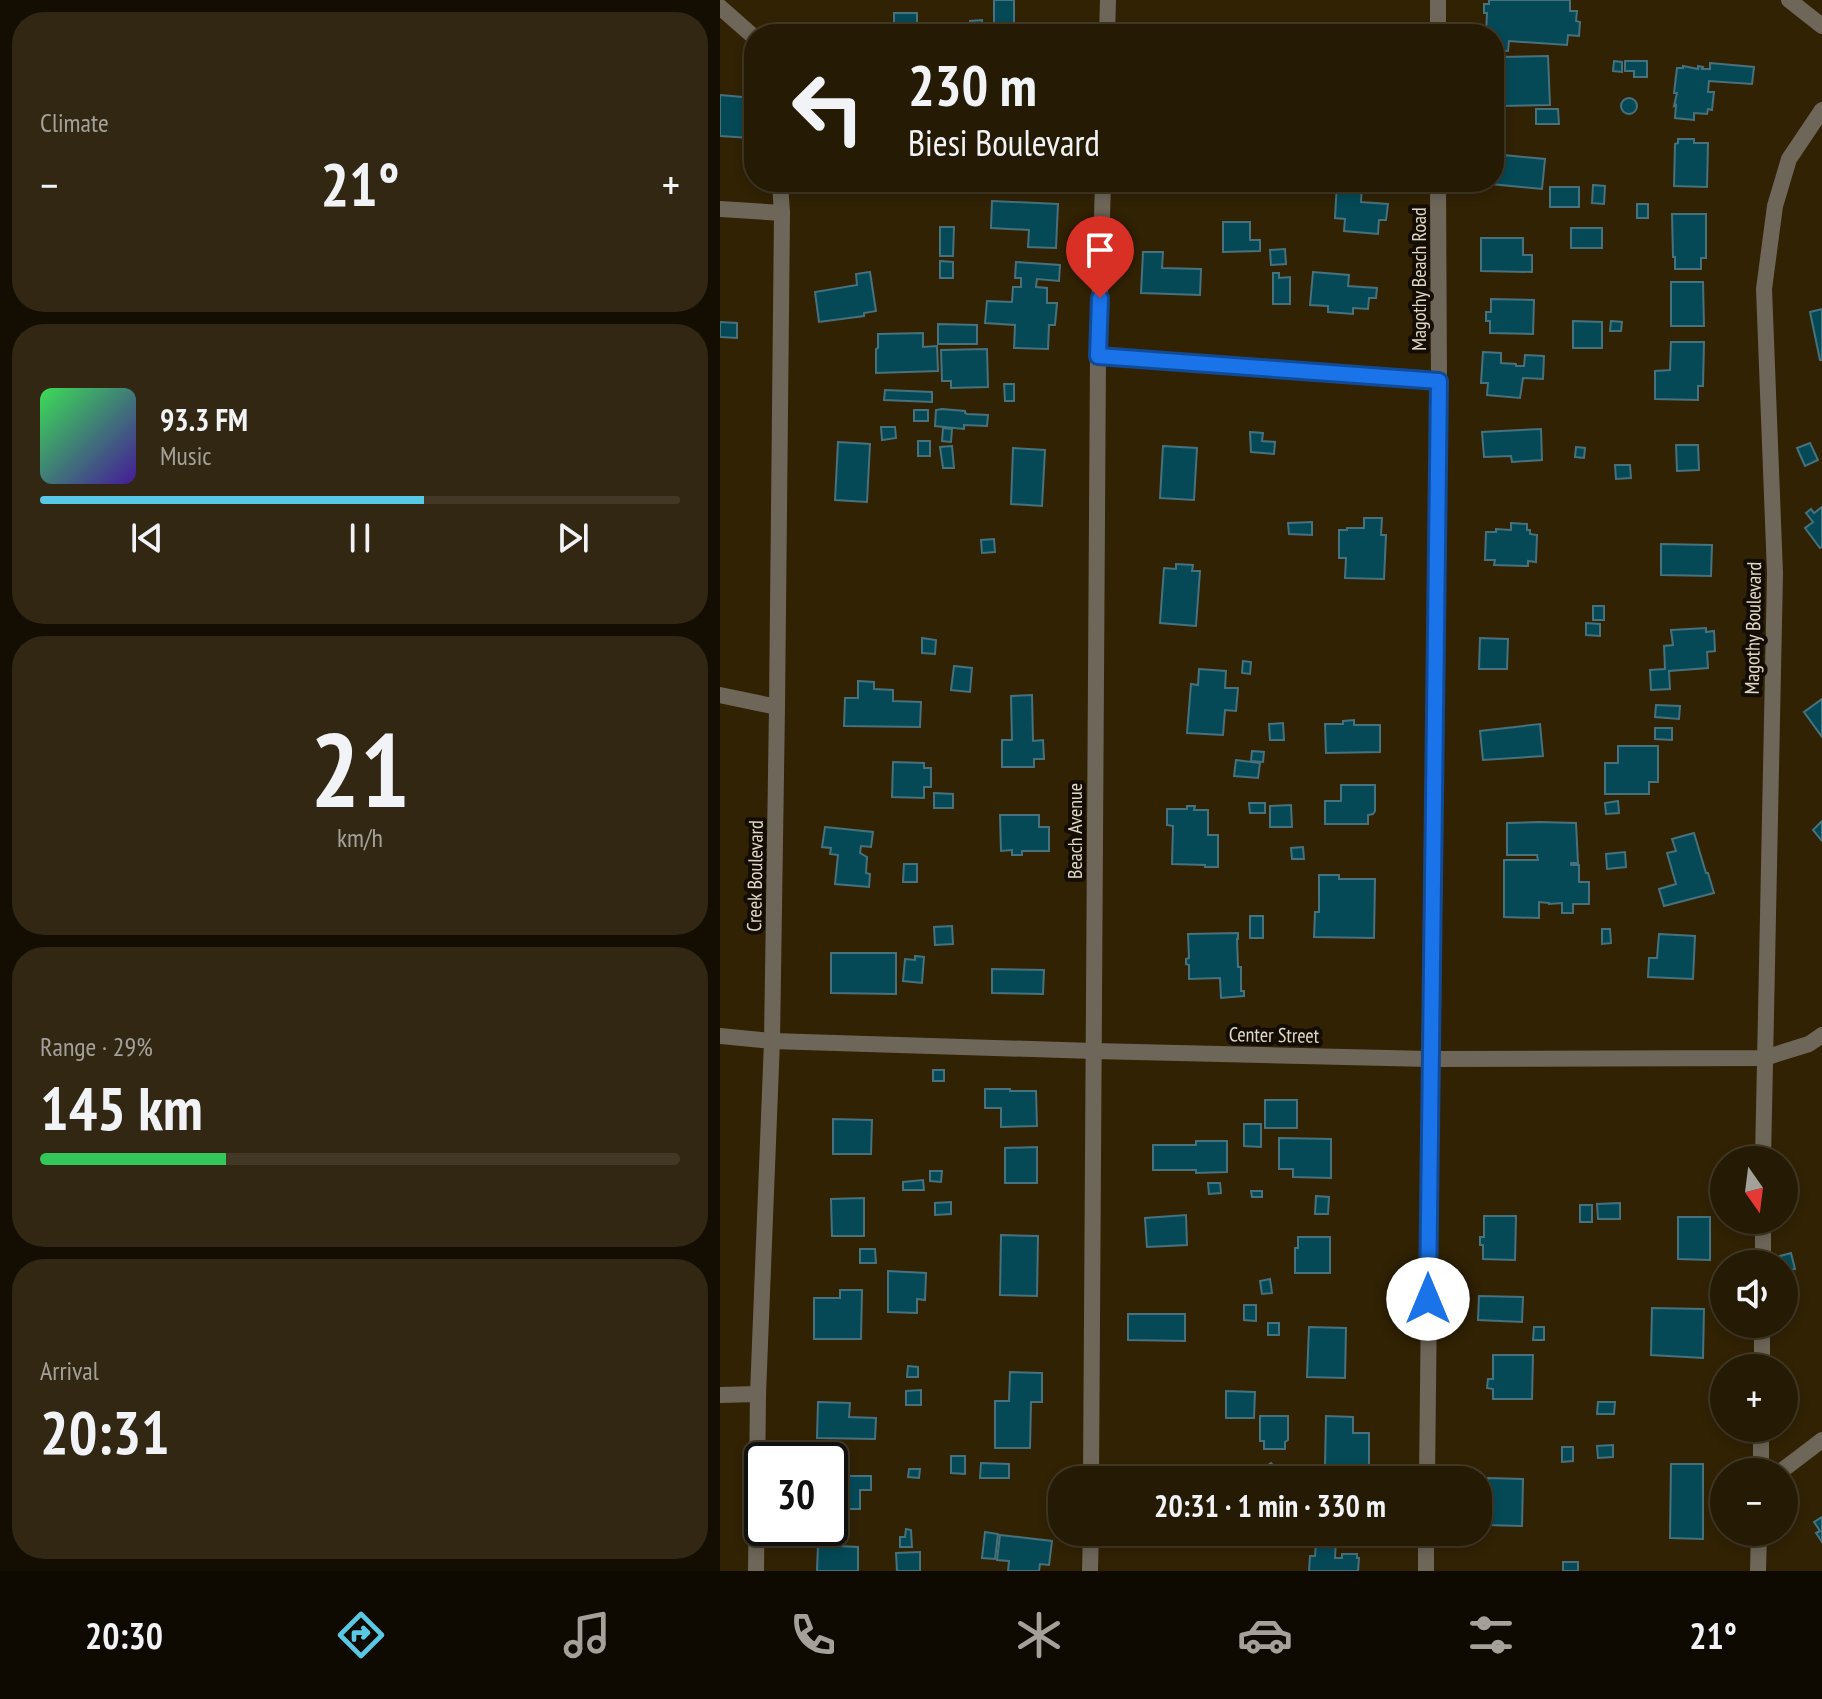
<!DOCTYPE html>
<html lang="en">
<head>
<meta charset="utf-8">
<style>
	:root { --surface:#251a03; --page:#312712; --text:#f1f3f6; --muted:#a3a19a; --line:#423825; --accent:#59c8e4 }
	body { margin:0; font-family:"PT Sans Narrow",sans-serif; background:var(--page); color:var(--text); height:100vh; display:flex; flex-direction:column; font-size:30px; white-space:nowrap }
	* { box-sizing:border-box; margin:0 }
	p { font-size:26px; color:var(--muted) }
	.icon { flex:none; width:44px; height:44px; fill:none; stroke:currentColor; stroke-width:2; stroke-linecap:round; stroke-linejoin:round }
	.map { position:relative; flex:1; overflow:hidden }
	.side { display:flex; flex-direction:column; gap:12px; padding:12px; background:#140e02; width:720px }
	.side>* { flex:none }
	.banner { position:absolute; left:24px; top:24px; width:760px; height:168px; border-radius:32px; box-shadow:0 4px 12px #0003,0 0 0 2px var(--line); background:#251a03; color:var(--text); overflow:hidden }
	.needle { width:52px; rotate:166deg }
	.fabs { position:absolute; left:990px; top:1146px; display:grid; gap:16px }
	.fabs a { display:grid; place-items:center; width:88px; height:88px; border-radius:50%; background:var(--surface); box-shadow:0 4px 12px #0003,0 0 0 2px var(--line); font-size:40px }
	.speed { position:absolute; left:24px; top:1442px; display:flex; gap:16px; font-size:40px; font-weight:700; text-align:center }
	.speed>* { display:grid; place-content:center; width:104px; height:104px; border-radius:50%; background:var(--surface); box-shadow:0 4px 12px #0003,0 0 0 2px var(--line); line-height:1 }
	.speed .limit { border:4px solid #111; border-radius:12px; background:#fff; color:#111 }
	.pin { position:absolute; display:grid; place-items:center; width:68px; height:68px; color:#fff; margin:-82px -34px; border-radius:50% 50% 50% 0; rotate:-45deg; box-shadow:0 0 8px #0007 }
	.pin .icon { rotate:45deg }
	.me { position:absolute; width:88px; margin:-44px; rotate:0deg; stroke-linejoin:round; filter:drop-shadow(0 0 6px #0008) }
	.turn { display:flex; align-items:center; gap:28px; height:168px; padding:0 32px; font-size:36px }
	.turn .icon { width:104px; height:104px; stroke-width:2.5 }
	.turn b { display:block; font-size:56px; line-height:68px }
	.big { font-size:60px; font-weight:600; line-height:1.1 }
	.side .card { flex:1; display:flex; flex-direction:column; justify-content:center; gap:12px; min-width:0; padding:0 28px; border-radius:32px; background:var(--page) }
	.side .dial { align-items:center; gap:0 }
	.dial b { font-size:104px; line-height:1 }
	.song { display:flex; align-items:center; gap:24px }
	.cover { width:96px; height:96px; border-radius:12px; background:linear-gradient(135deg,hsl(130 70% 55%),hsl(260 70% 35%)) }
	.played { height:8px; border-radius:4px; background:linear-gradient(90deg,var(--accent) 60%,var(--line) 60%) }
	.keys { display:flex; justify-content:space-around; direction:ltr }
	.heat { display:flex; justify-content:space-between; align-items:center; font-size:44px; direction:ltr }
	.charge { height:12px; border-radius:6px; background:linear-gradient(90deg,#34c759 29%,var(--line) 0) }
	.trip { position:absolute; left:328px; top:1466px; width:444px; height:80px; border-radius:32px; background:var(--surface); box-shadow:0 4px 12px #0003,0 0 0 2px var(--line); font-weight:600; line-height:80px; text-align:center }
	.tabs { display:flex; height:128px; justify-content:space-around; align-items:center; background:#0f0a01; color:var(--muted) }
	.tabs .icon { width:56px; height:56px }
	.tabs .active { color:var(--accent) }
	.tabs b { font-size:36px; color:var(--text) }
	main { display:flex; flex:1; min-height:0 }
	.map>svg:first-child { display:block }
	.building { fill:#054957; stroke:#47717c; stroke-width:2 }
	.lines { fill:none; stroke-linecap:round; stroke-linejoin:round }
	.street { stroke:#6e6759; stroke-width:16 }
	.route-casing { stroke:#114b97; stroke-width:20 }
	.route { stroke:#1a73e8; stroke-width:14 }
	.labels { text-anchor:middle; stroke-width:8; stroke-linejoin:round; paint-order:stroke }
	.street-label { font-size:20px; fill:#e1d8c7; stroke:#140d03 }
</style>
</head>
<body>
<main>
<section class="side">
<div class="card"><p>Climate</p>
<div class="heat"><a>−</a><b class="big">21°</b><a>+</a></div>
</div>
<div class="card">
<div class="song"><i class="cover"></i><div><b>93.3 FM</b><p>Music</p></div></div>
<div class="played"></div>
<div class="keys"><svg class="icon" aria-label="previous" viewBox="0 0 24 24"><path d="M18 5L8 12l10 7zM5 5v14"/></svg><svg class="icon" aria-label="pause" viewBox="0 0 24 24"><path d="M8 5v14M16 5v14"/></svg><svg class="icon" aria-label="next" viewBox="0 0 24 24"><path d="M6 5l10 7-10 7zM19 5v14"/></svg></div>
</div>
<div class="card dial"><b>21</b><p>km/h</p></div>
<div class="card"><p>Range · 29%</p><b class="big">145 km</b><div class="charge"></div></div>
<div class="card"><p>Arrival</p><b class="big">20:31</b></div>
</section>
<div class="map">
<svg width="1102" height="1571" viewBox="0 0 1102 1571">
	<rect width="100%" height="100%" fill="#312204"/>
	<g class="building">
		<rect x="274" y="0" width="20" height="24"/>
		<polygon points="769,0 850,0 850,11 857,11 856,21 860,22 859,36 848,35 847,45 789,41 788,51 774,50 774,34 766,34 767,13 764,13 764,4 769,4"/>
		<rect x="174" y="13" width="23" height="19"/>
		<polygon points="262,20 263,31 251,32 250,21"/>
		<polygon points="828,56 830,105 781,106 780,57"/>
		<polygon points="894,61 902,62 902,72 893,71"/>
		<polygon points="905,61 927,61 927,77 914,77 914,71 905,71"/>
		<polygon points="990,63 1034,67 1032,84 989,81 988,92 994,92 992,110 988,109 987,114 974,113 974,120 955,118 956,105 954,106 957,93 954,93 957,68 963,68 963,66 978,69 978,66 983,67 982,69 990,69"/>
		<polygon points="0,95 34,98 30,138 0,136"/>
		<circle cx="909" cy="106" r="8"/>
		<polygon points="816,109 838,109 839,124 816,124"/>
		<polygon points="958,139 974,139 974,143 988,143 987,187 954,186 955,144 958,143"/>
		<polygon points="774,154 825,159 822,189 771,184 771,182 774,182"/>
		<polygon points="617,182 642,185 641,202 668,204 666,220 659,220 658,234 624,231 625,219 615,218"/>
		<polygon points="873,185 885,186 884,204 872,203"/>
		<rect x="830" y="187" width="29" height="20"/>
		<polygon points="272,201 338,204 336,248 308,247 309,230 271,228"/>
		<rect x="917" y="204" width="11" height="14"/>
		<polygon points="952,214 986,214 986,258 981,258 981,269 955,269 955,257 953,257"/>
		<polygon points="503,222 530,222 530,240 540,240 540,251 503,252"/>
		<polygon points="220,227 234,227 233,256 220,256"/>
		<rect x="851" y="228" width="31" height="20"/>
		<polygon points="761,238 803,238 803,255 812,255 812,272 761,271"/>
		<polygon points="565,249 566,264 551,265 550,250"/>
		<polygon points="423,252 443,252 442,268 481,269 480,295 421,293"/>
		<polygon points="220,261 233,262 233,278 220,278"/>
		<polygon points="296,262 340,265 339,281 317,279 316,287 327,288 327,303 337,303 335,325 329,325 328,349 294,348 295,325 265,323 267,301 292,302 293,287 301,287 301,278 295,278"/>
		<polygon points="150,272 156,311 144,313 144,316 99,322 95,292 137,285 136,274"/>
		<polygon points="593,272 629,275 628,286 657,288 656,298 649,298 648,309 633,308 633,314 608,312 608,306 590,305"/>
		<polygon points="553,273 559,273 559,278 570,277 570,304 553,304"/>
		<polygon points="951,282 983,282 984,326 951,326"/>
		<polygon points="771,299 814,300 813,334 770,333 770,321 766,321 766,312 771,312"/>
		<polygon points="1102,309 1102,360 1100,360 1090,312"/>
		<polygon points="853,321 882,322 882,348 853,348"/>
		<polygon points="891,321 902,322 901,331 890,331"/>
		<polygon points="0,322 17,323 17,338 0,337"/>
		<polygon points="218,324 257,325 257,344 218,344"/>
		<polygon points="203,333 203,347 217,346 218,371 156,373 156,349 158,348 158,334"/>
		<polygon points="951,342 984,342 983,386 978,386 978,400 935,399 935,371 950,370"/>
		<polygon points="267,349 268,387 231,388 231,381 222,381 221,350"/>
		<polygon points="763,352 781,353 781,363 796,364 796,366 804,366 805,355 824,356 823,379 803,378 800,398 767,395 768,383 761,383"/>
		<polygon points="284,384 294,384 294,401 285,401"/>
		<polygon points="165,390 212,392 212,402 164,400"/>
		<polygon points="222,409 245,411 245,413 247,414 268,415 267,426 244,425 244,429 215,426 216,410"/>
		<rect x="194" y="410" width="14" height="11"/>
		<polygon points="161,427 175,427 176,438 162,440"/>
		<polygon points="223,428 232,429 231,442 222,441"/>
		<polygon points="821,429 822,460 792,462 791,456 764,457 762,432"/>
		<polygon points="530,432 543,433 542,441 555,442 554,454 531,452"/>
		<rect x="198" y="441" width="12" height="15"/>
		<polygon points="118,442 150,444 147,502 115,500"/>
		<polygon points="1090,443 1098,460 1085,466 1077,448"/>
		<polygon points="956,445 978,445 979,470 957,471"/>
		<polygon points="232,446 234,468 223,468 220,447"/>
		<polygon points="443,446 477,448 474,500 440,498"/>
		<polygon points="856,447 865,448 864,458 855,457"/>
		<polygon points="293,448 325,450 322,506 291,504"/>
		<polygon points="895,465 910,465 911,478 896,479"/>
		<polygon points="1102,507 1102,547 1100,548 1085,528 1093,522 1086,513 1091,509 1094,513"/>
		<polygon points="644,518 662,518 661,535 666,535 664,579 625,578 626,558 619,558 619,530 627,530 627,528 644,528"/>
		<polygon points="592,522 592,535 569,534 568,523"/>
		<polygon points="791,523 807,524 807,530 810,530 810,534 817,535 816,562 808,561 808,566 774,565 775,560 765,560 766,532 776,532 776,529 791,530"/>
		<polygon points="274,539 275,552 262,553 261,540"/>
		<polygon points="941,544 992,545 991,576 941,575"/>
		<polygon points="456,564 473,565 472,571 480,571 476,626 440,623 444,568 456,569"/>
		<rect x="873" y="606" width="11" height="14"/>
		<polygon points="866,623 880,624 880,636 866,635"/>
		<polygon points="986,628 986,632 994,631 995,651 987,652 988,668 949,671 950,689 931,690 930,670 945,669 944,646 953,645 951,630"/>
		<polygon points="202,638 216,640 215,654 202,653"/>
		<polygon points="760,638 788,639 787,669 759,669"/>
		<polygon points="523,661 531,662 530,674 522,673"/>
		<polygon points="234,666 252,668 250,692 231,690"/>
		<polygon points="479,669 506,671 505,688 518,688 516,711 505,710 503,735 467,733 471,684 478,685"/>
		<polygon points="138,681 154,682 154,689 173,690 173,701 201,702 200,727 124,726 125,698 138,698"/>
		<polygon points="312,695 313,741 323,740 324,759 314,759 314,767 282,767 282,740 292,740 291,696"/>
		<polygon points="1102,699 1102,737 1084,712"/>
		<polygon points="936,705 960,706 959,719 935,717"/>
		<polygon points="634,720 634,725 660,725 660,752 606,753 605,724 623,724 623,721"/>
		<polygon points="563,723 564,740 550,740 549,724"/>
		<polygon points="820,724 823,756 763,760 760,731"/>
		<polygon points="935,728 952,728 952,740 935,739"/>
		<polygon points="898,746 938,746 938,782 929,782 929,794 885,794 885,763 898,763"/>
		<polygon points="532,751 544,752 543,762 531,761"/>
		<polygon points="516,760 540,763 538,778 514,776"/>
		<polygon points="173,762 204,763 204,768 211,768 211,787 204,787 204,798 172,797"/>
		<polygon points="621,785 655,785 655,811 653,814 648,815 648,824 605,824 605,801 621,801"/>
		<polygon points="214,793 233,794 233,808 214,808"/>
		<polygon points="898,801 899,813 886,814 885,803"/>
		<polygon points="529,803 545,803 545,813 530,813"/>
		<polygon points="571,805 572,827 550,827 550,806"/>
		<polygon points="467,806 475,806 474,810 488,810 488,835 498,835 498,867 485,867 485,865 452,864 453,826 447,825 447,809 467,809"/>
		<polygon points="280,815 319,815 319,827 329,827 329,851 302,851 302,855 292,855 292,850 281,851"/>
		<polygon points="1102,821 1102,841 1093,830"/>
		<polygon points="819,822 856,823 858,863 851,863 851,865 859,865 859,882 869,882 869,904 853,904 853,913 842,913 842,903 829,904 829,903 819,902 819,918 784,917 784,860 818,860 817,855 787,855 787,823"/>
		<polygon points="105,827 153,832 151,847 141,846 140,853 147,857 146,873 150,874 149,887 115,884 118,855 110,854 111,848 102,847"/>
		<polygon points="974,833 986,873 988,873 994,893 944,906 939,889 956,884 947,853 956,851 952,839"/>
		<polygon points="583,847 584,859 572,859 571,848"/>
		<polygon points="905,852 906,867 887,869 886,854"/>
		<polygon points="184,864 197,864 197,882 183,882"/>
		<polygon points="599,875 619,875 619,879 655,879 654,938 594,937 595,912 599,912"/>
		<rect x="530" y="916" width="13" height="22"/>
		<polygon points="232,926 233,944 215,945 214,927"/>
		<polygon points="882,929 890,929 891,943 882,944"/>
		<polygon points="518,933 518,939 517,939 518,967 521,967 521,991 524,991 524,996 501,998 500,978 469,979 469,965 466,964 466,959 469,958 468,934"/>
		<polygon points="939,934 975,936 973,979 928,977 929,958 937,958"/>
		<polygon points="111,953 176,953 176,994 111,993"/>
		<polygon points="195,956 204,957 202,983 183,981 185,959 195,960"/>
		<polygon points="272,969 324,970 323,994 272,993"/>
		<rect x="213" y="1070" width="11" height="11"/>
		<polygon points="265,1089 290,1089 290,1091 316,1091 317,1126 281,1127 281,1108 265,1108"/>
		<rect x="545" y="1100" width="32" height="28"/>
		<polygon points="113,1119 152,1120 151,1154 113,1154"/>
		<polygon points="524,1124 541,1124 541,1147 524,1146"/>
		<polygon points="559,1138 611,1139 611,1178 573,1177 573,1169 559,1169"/>
		<polygon points="476,1141 507,1141 507,1172 476,1173 476,1170 433,1170 433,1145 476,1145"/>
		<polygon points="317,1147 317,1183 285,1183 285,1148"/>
		<polygon points="210,1171 222,1171 221,1182 210,1181"/>
		<polygon points="203,1180 204,1190 183,1190 183,1182"/>
		<polygon points="488,1183 500,1183 501,1193 489,1194"/>
		<polygon points="531,1191 542,1191 542,1197 532,1197"/>
		<polygon points="596,1196 609,1197 608,1214 595,1214"/>
		<polygon points="144,1198 144,1236 112,1236 111,1199"/>
		<polygon points="231,1202 231,1214 215,1215 215,1203"/>
		<polygon points="900,1203 900,1219 878,1219 877,1204"/>
		<rect x="860" y="1205" width="12" height="17"/>
		<polygon points="466,1215 467,1245 427,1247 425,1218"/>
		<polygon points="764,1216 796,1216 795,1260 763,1259 763,1245 760,1245 760,1237 764,1237"/>
		<polygon points="958,1217 990,1217 990,1260 958,1259"/>
		<polygon points="281,1235 318,1236 317,1296 280,1295"/>
		<polygon points="578,1237 610,1237 610,1273 575,1273 575,1248 578,1248"/>
		<polygon points="140,1249 155,1249 156,1263 140,1263"/>
		<polygon points="1071,1253 1075,1269 1064,1271 1064,1264 1062,1264 1060,1256"/>
		<polygon points="168,1271 206,1273 205,1300 197,1299 197,1313 168,1312"/>
		<polygon points="550,1279 552,1293 542,1294 540,1281"/>
		<polygon points="120,1290 142,1290 141,1339 94,1339 94,1298 120,1298"/>
		<polygon points="759,1296 803,1297 802,1322 758,1320"/>
		<polygon points="524,1305 536,1305 536,1321 524,1320"/>
		<polygon points="932,1308 984,1309 983,1358 931,1355"/>
		<polygon points="408,1314 465,1314 465,1341 408,1340"/>
		<rect x="548" y="1323" width="11" height="12"/>
		<polygon points="589,1327 626,1328 625,1378 587,1377"/>
		<polygon points="814,1327 824,1327 824,1340 813,1340"/>
		<polygon points="773,1355 813,1355 812,1399 773,1399 773,1389 767,1388 768,1379 773,1379"/>
		<polygon points="188,1366 198,1367 198,1377 187,1377"/>
		<polygon points="290,1372 322,1373 322,1402 311,1402 310,1448 275,1448 275,1401 289,1401"/>
		<polygon points="201,1390 201,1405 186,1405 186,1391"/>
		<polygon points="506,1391 535,1392 534,1418 506,1418"/>
		<polygon points="98,1402 130,1403 129,1417 156,1418 155,1439 97,1438"/>
		<polygon points="878,1402 895,1402 894,1414 877,1414"/>
		<polygon points="540,1416 568,1416 568,1440 565,1442 565,1449 544,1449 544,1441 540,1441"/>
		<polygon points="606,1416 633,1417 633,1433 649,1433 649,1466 638,1466 638,1473 626,1473 626,1466 605,1465"/>
		<polygon points="893,1445 893,1457 878,1458 877,1446"/>
		<polygon points="842,1447 853,1447 853,1461 842,1462"/>
		<polygon points="231,1456 245,1456 245,1474 231,1473"/>
		<polygon points="261,1463 289,1464 289,1478 260,1478"/>
		<polygon points="551,1463 557,1470 546,1479 540,1471"/>
		<polygon points="951,1464 983,1464 983,1539 950,1538"/>
		<polygon points="189,1469 200,1469 199,1478 188,1477"/>
		<polygon points="110,1476 151,1476 151,1490 140,1490 140,1509 110,1509"/>
		<polygon points="768,1478 803,1479 802,1526 767,1525"/>
		<polygon points="1102,1517 1102,1542 1096,1533 1100,1531 1094,1522"/>
		<polygon points="186,1529 191,1530 192,1547 180,1547 180,1537 185,1537"/>
		<polygon points="265,1532 278,1534 275,1559 262,1558"/>
		<rect x="432" y="1532" width="33" height="2"/>
		<polygon points="280,1535 332,1541 329,1565 320,1564 319,1571 288,1571 289,1561 277,1560"/>
		<polygon points="596,1540 616,1541 615,1558 622,1558 622,1554 637,1554 637,1558 639,1558 638,1571 589,1571 590,1556 595,1556"/>
		<polygon points="98,1545 138,1547 138,1571 97,1571"/>
		<polygon points="200,1552 200,1571 177,1571 176,1553"/>
		<rect x="843" y="1562" width="15" height="9"/>
	</g>
	<g class="lines">
		<g class="street">
			<polyline points="718,0 718,34"/>
			<polyline points="1069,0 1102,26"/>
			<polyline points="0,7 34,37"/>
			<polyline points="387,34 388,0"/>
			<polyline points="0,209 62,213"/>
			<polyline points="378,356 719,381"/>
			<polyline points="0,695 57,707"/>
			<polyline points="0,1036 52,1041 374,1051 710,1059 1044,1058 1089,1044 1102,1035"/>
			<polyline points="1043,1160 1055,573 1044,289 1055,206 1069,159 1102,110"/>
			<polyline points="1043,1264 1043,1220"/>
			<polyline points="1042,1368 1042,1324"/>
			<polyline points="0,1395 38,1394"/>
			<polyline points="1041,1472 1041,1428"/>
			<polyline points="1060,1472 1102,1440"/>
			<polyline points="371,1480 378,356 383,182"/>
			<polyline points="707,1480 719,381 718,182"/>
			<polyline points="36,1571 38,1394 52,1041 57,707 62,213 60,182"/>
			<polyline points="370,1571 371,1532"/>
			<polyline points="706,1571 706,1532"/>
			<polyline points="1038,1571 1039,1532"/>
		</g>
	</g>
	<g class="lines">
		<defs>
			<polyline id="route" points="380,298 378,356 719,381 708,1299"/>
		</defs>
		<use href="#route" class="route-casing"/>
		<use href="#route" class="route"/>
	</g>
	<g class="labels">
		<g class="street-label">
			<text transform="translate(699 279) rotate(-90)" y="7">Magothy Beach Road</text>
			<text transform="translate(1033 628) rotate(-89)" y="7">Magothy Boulevard</text>
			<text transform="translate(355 831) rotate(-90)" y="7">Beach Avenue</text>
			<text transform="translate(35 876) rotate(-89)" y="7">Creek Boulevard</text>
			<text transform="translate(554 1035) rotate(1)" y="7">Center Street</text>
		</g>
	</g>
</svg>
<div class="fabs">
<a><svg class="needle" viewBox="-14 -14 28 28"><path d="M0-13l5 13h-10z" fill="#e53935"/><path d="M0 13l5-13h-10z" fill="#a3a19a"/></svg></a>
<a><svg class="icon" aria-label="sound" viewBox="0 0 24 24"><path d="M4 9h4l5-4v14l-5-4H4zM17 9q2 3 0 6"/></svg></a>
<a>+</a>
<a>−</a>
</div>
<div class="speed"><div class="limit">30</div></div>
<div class="pin" style="left:380px;top:298px;background:#d93025"><svg class="icon" aria-label="arrive" viewBox="0 0 24 24"><path d="M6 21V4h12l-3 4 3 4H6"/></svg></div>
<svg class="me" style="left:708px;top:1299px" viewBox="-20 -20 40 40"><circle r="19" fill="#fff"/><path d="M0-13L10 11 0 6-10 11z" fill="#1a73e8"/></svg>
<div class="trip">20:31 · 1 min · 330 m</div>
<div class="banner">
<div class="turn"><svg class="icon" aria-label="left" viewBox="0 0 24 24"><path d="M17 20v-9H6M10 6l-5 5 5 5"/></svg><div><b>230 m</b>Biesi Boulevard</div></div>
</div>
</div>
</main>
<nav class="tabs">
<b>20:30</b>
<svg class="icon active" aria-label="directions" viewBox="0 0 24 24"><path d="M12 3l9 9-9 9-9-9zM9 14v-3h6M13 9l2 2-2 2"/></svg>
<svg class="icon" aria-label="music" viewBox="0 0 24 24"><path d="M9 18V5l10-2v13"/><circle cx="6" cy="18" r="3"/><circle cx="16" cy="16" r="3"/></svg>
<svg class="icon" aria-label="phone" viewBox="0 0 24 24"><path d="M5 4h4l2 5-3 2q2 4 5 5l2-3 5 2v4C11 20 4 13 5 4z"/></svg>
<svg class="icon" aria-label="climate" viewBox="0 0 24 24"><path d="M12 3v18M4 7l16 10M4 17L20 7"/></svg>
<svg class="icon" aria-label="car" viewBox="0 0 24 24"><path d="M5 17H2v-5l4-1 3-4h7l3 4 3 1v5h-3M9 17h6M6 11h13"/><circle cx="7" cy="17" r="2"/><circle cx="17" cy="17" r="2"/></svg>
<svg class="icon" aria-label="filters" viewBox="0 0 24 24"><path d="M4 7h16M4 17h16"/><circle cx="9" cy="7" r="2"/><circle cx="15" cy="17" r="2"/></svg>
<b>21°</b>
</nav>
</body>
</html>
